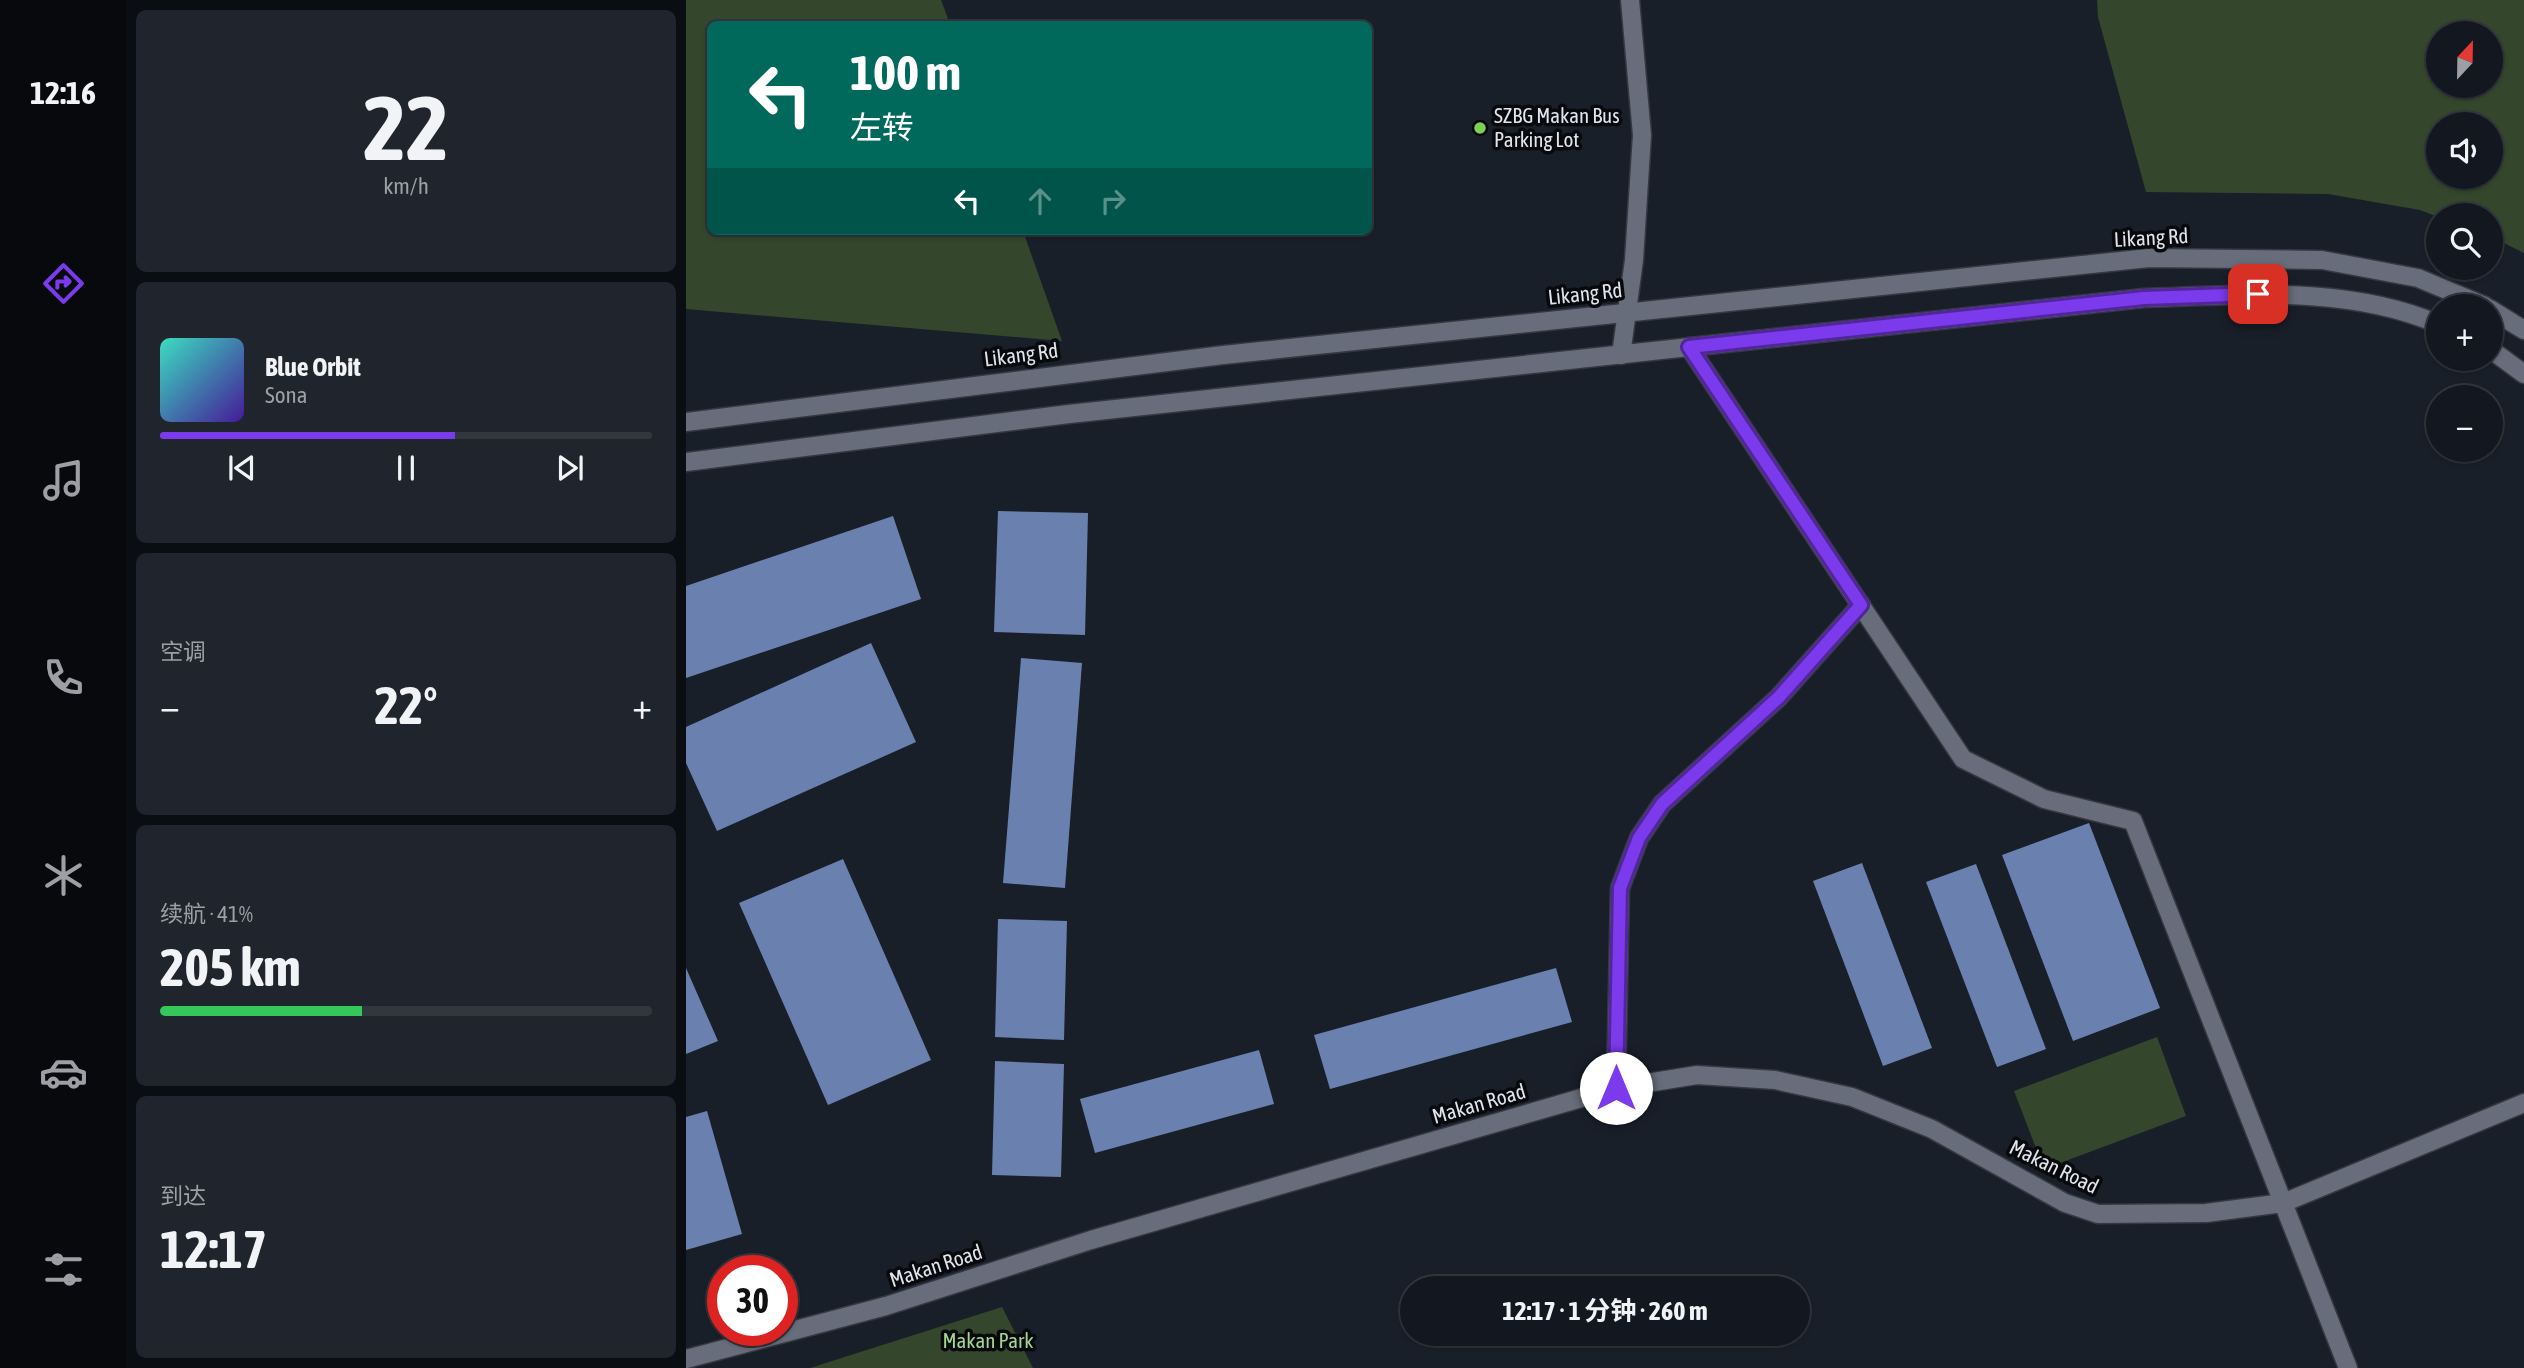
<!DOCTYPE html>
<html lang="zh">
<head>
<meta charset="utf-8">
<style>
	:root { --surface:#13171f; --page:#20242c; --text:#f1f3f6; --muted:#9d9fa4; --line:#32363d; --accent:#7c3aed }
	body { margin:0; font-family:"Asap Condensed","Noto Sans SC",sans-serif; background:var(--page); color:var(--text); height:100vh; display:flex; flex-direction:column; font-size:26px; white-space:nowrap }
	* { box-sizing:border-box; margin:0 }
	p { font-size:23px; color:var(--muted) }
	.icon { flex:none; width:38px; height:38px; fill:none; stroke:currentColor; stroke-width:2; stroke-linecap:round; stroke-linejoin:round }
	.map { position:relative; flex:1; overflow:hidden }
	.sheet { display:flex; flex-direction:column; gap:10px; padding:10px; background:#0a0d11; width:560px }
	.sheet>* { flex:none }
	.hud { position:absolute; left:21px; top:21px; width:665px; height:214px; border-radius:10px; box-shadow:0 2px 5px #0004,0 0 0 2px var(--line); background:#00695c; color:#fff; overflow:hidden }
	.needle { width:46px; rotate:22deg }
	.fabs { position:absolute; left:1740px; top:21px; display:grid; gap:14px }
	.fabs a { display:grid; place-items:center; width:77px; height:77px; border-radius:50%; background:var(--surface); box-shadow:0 2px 5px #0004,0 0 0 2px var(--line); font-size:35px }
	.speed { position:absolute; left:21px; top:1255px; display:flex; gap:14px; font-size:35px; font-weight:700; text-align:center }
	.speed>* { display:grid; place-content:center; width:91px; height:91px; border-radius:50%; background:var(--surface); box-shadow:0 2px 5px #0004,0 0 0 2px var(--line); line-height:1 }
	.speed .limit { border:10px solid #d22; background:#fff; color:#111 }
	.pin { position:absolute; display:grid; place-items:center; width:60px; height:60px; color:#fff; margin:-30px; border-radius:14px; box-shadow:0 4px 10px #0006 }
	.me { position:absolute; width:77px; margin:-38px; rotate:0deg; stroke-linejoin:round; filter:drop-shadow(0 0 5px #0008) }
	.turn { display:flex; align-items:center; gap:24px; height:147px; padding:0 28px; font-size:32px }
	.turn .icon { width:91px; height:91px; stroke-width:2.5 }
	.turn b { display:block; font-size:49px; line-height:60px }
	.lanes { display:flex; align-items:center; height:66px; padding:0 28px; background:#0003; justify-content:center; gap:35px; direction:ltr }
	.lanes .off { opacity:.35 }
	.big { font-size:52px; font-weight:700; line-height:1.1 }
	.sheet .widget { flex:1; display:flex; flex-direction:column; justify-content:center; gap:10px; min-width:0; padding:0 24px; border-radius:10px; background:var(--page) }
	.sheet .dial { align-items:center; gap:0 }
	.dial b { font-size:91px; line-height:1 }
	.song { display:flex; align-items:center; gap:21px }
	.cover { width:84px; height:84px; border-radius:10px; background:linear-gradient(135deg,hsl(170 70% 55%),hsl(260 70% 35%)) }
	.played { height:7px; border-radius:4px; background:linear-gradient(90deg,var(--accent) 60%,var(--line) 60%) }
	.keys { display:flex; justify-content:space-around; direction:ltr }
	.heat { display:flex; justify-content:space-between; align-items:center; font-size:38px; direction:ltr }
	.charge { height:10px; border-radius:5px; background:linear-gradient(90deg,#34c759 41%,var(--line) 0) }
	.trip { position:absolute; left:714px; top:1276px; width:410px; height:70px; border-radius:35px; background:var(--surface); box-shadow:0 2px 5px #0004,0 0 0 2px var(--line); font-weight:700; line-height:70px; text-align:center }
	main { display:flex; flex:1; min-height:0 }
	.menu { display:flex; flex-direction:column; width:126px; justify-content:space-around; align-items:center; background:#08090c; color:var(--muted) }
	.menu .icon { width:49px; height:49px }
	.menu .on { color:var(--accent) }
	.menu b { font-size:32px; color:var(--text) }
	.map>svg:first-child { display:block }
	.green { fill:#34472c; fill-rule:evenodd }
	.building { fill:#6a81af }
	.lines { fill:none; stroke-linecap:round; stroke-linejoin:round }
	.minor-casing { stroke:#353841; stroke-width:21 }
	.tertiary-casing { stroke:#353841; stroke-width:21 }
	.minor { stroke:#676d7a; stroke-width:18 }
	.tertiary { stroke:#676d7a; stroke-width:18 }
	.route-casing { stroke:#51269a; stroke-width:18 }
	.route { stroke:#7c3aed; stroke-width:12 }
	.poi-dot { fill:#7cd154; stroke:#07090d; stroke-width:2.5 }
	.labels { text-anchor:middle; stroke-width:7; stroke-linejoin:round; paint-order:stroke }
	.poi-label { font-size:21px; fill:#e0e4eb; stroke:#07090d; text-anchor:start }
	.street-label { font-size:21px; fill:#e0e4eb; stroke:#07090d }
	.park-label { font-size:21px; fill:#a4d590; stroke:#07090d }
</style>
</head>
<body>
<main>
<nav class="menu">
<b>12:16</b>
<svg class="icon on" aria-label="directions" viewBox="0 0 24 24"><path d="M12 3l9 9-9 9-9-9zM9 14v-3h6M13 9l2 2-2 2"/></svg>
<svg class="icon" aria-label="music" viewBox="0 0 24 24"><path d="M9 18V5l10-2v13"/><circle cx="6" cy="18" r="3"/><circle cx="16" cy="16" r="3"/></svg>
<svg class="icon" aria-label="phone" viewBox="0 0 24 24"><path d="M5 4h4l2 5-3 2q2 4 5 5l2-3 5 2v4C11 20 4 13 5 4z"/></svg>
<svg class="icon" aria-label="climate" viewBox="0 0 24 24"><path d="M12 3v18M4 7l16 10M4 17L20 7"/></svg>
<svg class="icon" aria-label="car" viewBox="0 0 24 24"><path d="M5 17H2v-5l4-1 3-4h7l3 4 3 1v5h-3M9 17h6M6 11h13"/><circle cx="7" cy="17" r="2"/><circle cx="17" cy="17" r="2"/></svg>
<svg class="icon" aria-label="filters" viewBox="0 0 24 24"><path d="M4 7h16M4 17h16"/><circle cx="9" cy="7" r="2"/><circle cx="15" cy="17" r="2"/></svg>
</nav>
<section class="sheet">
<div class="widget dial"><b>22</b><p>km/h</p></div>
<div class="widget">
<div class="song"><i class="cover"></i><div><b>Blue Orbit</b><p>Sona</p></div></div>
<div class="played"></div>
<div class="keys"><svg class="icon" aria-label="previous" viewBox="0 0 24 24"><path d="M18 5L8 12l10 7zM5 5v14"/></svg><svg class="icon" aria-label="pause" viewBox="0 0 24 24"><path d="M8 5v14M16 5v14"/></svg><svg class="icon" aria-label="next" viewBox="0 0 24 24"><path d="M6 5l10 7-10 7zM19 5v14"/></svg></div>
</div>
<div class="widget"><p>空调</p>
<div class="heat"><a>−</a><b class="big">22°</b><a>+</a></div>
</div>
<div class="widget"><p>续航 · 41%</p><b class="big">205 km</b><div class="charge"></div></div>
<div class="widget"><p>到达</p><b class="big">12:17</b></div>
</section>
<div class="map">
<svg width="1838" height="1368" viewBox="0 0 1838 1368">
	<rect width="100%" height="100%" fill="#191f29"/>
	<g class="green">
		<polygon points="0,0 255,0 264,24 24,24 24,231 337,231 376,341 0,309"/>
		<path d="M1411 0H1838V253L1804 236V215L1752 217 1734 210 1642 194 1460 192 1412 17ZM1752 33H1804V86H1752ZM1752 124H1804V177H1752Z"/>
		<polygon points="1471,1037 1500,1116 1358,1169 1328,1091"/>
		<polygon points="316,1307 347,1368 124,1368"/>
	</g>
	<g class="building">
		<polygon points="312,511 402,513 399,635 308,632"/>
		<polygon points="207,516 235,599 0,678 0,586"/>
		<polygon points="185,643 230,742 31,831 0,763 0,727"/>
		<polygon points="335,658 396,663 379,888 317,883"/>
		<polygon points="1403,823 1474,1008 1387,1041 1316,855"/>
		<polygon points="157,859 245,1060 142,1105 53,903"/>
		<polygon points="1176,863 1246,1048 1197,1066 1127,881"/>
		<polygon points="1290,864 1360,1049 1311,1067 1240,882"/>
		<polygon points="312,919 381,921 378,1040 309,1037"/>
		<polygon points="0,968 32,1041 0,1054"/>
		<polygon points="870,968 886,1022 644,1089 628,1035"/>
		<polygon points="573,1050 588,1104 409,1153 394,1099"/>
		<polygon points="309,1061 378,1064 375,1177 306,1175"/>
		<polygon points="21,1111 56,1234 0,1250 0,1117"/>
	</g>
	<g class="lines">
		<defs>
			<g id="minor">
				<polyline points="1003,347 1277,759 1358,799 1447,821 1662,1368"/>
				<polyline points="935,355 948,260 956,135 944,0"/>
				<polyline points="930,1088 934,888 953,838 976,804 1093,697 1175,605"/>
				<polyline points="1597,1203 1838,1103"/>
			</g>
			<g id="tertiary">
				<polyline points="1804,309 1838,330"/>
				<polyline points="1804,349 1838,374"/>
				<polyline points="0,422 537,355 1463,258 1636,260 1732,278 1799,306"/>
				<path d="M0 462 383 414 1458 298C1555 295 1661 285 1752 324"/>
				<polyline points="0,1359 200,1306 405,1240 930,1088 1011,1075 1089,1080 1166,1097 1246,1129 1379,1203 1412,1214 1520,1213 1597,1203"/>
			</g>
		</defs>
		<use href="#minor" class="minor-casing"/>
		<use href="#tertiary" class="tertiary-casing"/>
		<use href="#minor" class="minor"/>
		<use href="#tertiary" class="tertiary"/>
	</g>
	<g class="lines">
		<defs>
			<polyline id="route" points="930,1088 934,888 953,838 976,804 1093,697 1175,605 1003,347 1458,298 1572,294"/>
		</defs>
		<use href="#route" class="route-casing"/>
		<use href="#route" class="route"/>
	</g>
	<circle class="poi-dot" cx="794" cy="128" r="7"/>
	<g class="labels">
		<g class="poi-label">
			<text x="808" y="123">SZBG Makan Bus<tspan x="808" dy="24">Parking Lot</tspan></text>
		</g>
		<g class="street-label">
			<text transform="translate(1465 238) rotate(-3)" y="7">Likang Rd</text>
			<text transform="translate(899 294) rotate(-6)" y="7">Likang Rd</text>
			<text transform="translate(335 355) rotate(-7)" y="7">Likang Rd</text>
			<text transform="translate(793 1104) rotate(-16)" y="7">Makan Road</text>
			<text transform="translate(1368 1167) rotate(26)" y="7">Makan Road</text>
			<text transform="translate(250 1266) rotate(-18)" y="7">Makan Road</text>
		</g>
		<g class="park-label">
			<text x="302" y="1348">Makan Park</text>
		</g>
	</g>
</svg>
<div class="fabs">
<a><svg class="needle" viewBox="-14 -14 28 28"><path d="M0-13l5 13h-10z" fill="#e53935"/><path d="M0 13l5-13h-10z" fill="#9d9fa4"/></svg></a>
<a><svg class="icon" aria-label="sound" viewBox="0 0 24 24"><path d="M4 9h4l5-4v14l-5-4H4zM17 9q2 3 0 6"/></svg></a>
<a><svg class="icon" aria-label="search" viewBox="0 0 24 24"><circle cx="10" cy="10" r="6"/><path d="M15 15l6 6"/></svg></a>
<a>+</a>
<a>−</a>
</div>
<div class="speed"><div class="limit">30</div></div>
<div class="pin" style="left:1572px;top:294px;background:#d93025"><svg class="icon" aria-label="arrive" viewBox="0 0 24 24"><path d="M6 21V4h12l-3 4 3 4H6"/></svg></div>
<svg class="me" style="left:930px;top:1088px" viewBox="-20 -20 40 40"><circle r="19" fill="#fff"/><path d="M0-13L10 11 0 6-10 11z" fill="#7c3aed"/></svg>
<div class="trip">12:17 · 1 分钟 · 260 m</div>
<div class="hud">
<div class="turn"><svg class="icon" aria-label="left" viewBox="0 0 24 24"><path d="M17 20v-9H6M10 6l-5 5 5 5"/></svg><div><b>100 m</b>左转</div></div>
<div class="lanes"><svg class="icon" aria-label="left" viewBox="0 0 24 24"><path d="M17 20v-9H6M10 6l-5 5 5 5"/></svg><svg class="icon off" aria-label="ahead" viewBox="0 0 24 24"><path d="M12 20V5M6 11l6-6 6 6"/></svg><svg class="icon off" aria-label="right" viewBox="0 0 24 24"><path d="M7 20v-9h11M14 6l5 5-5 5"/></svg></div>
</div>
</div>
</main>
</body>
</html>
